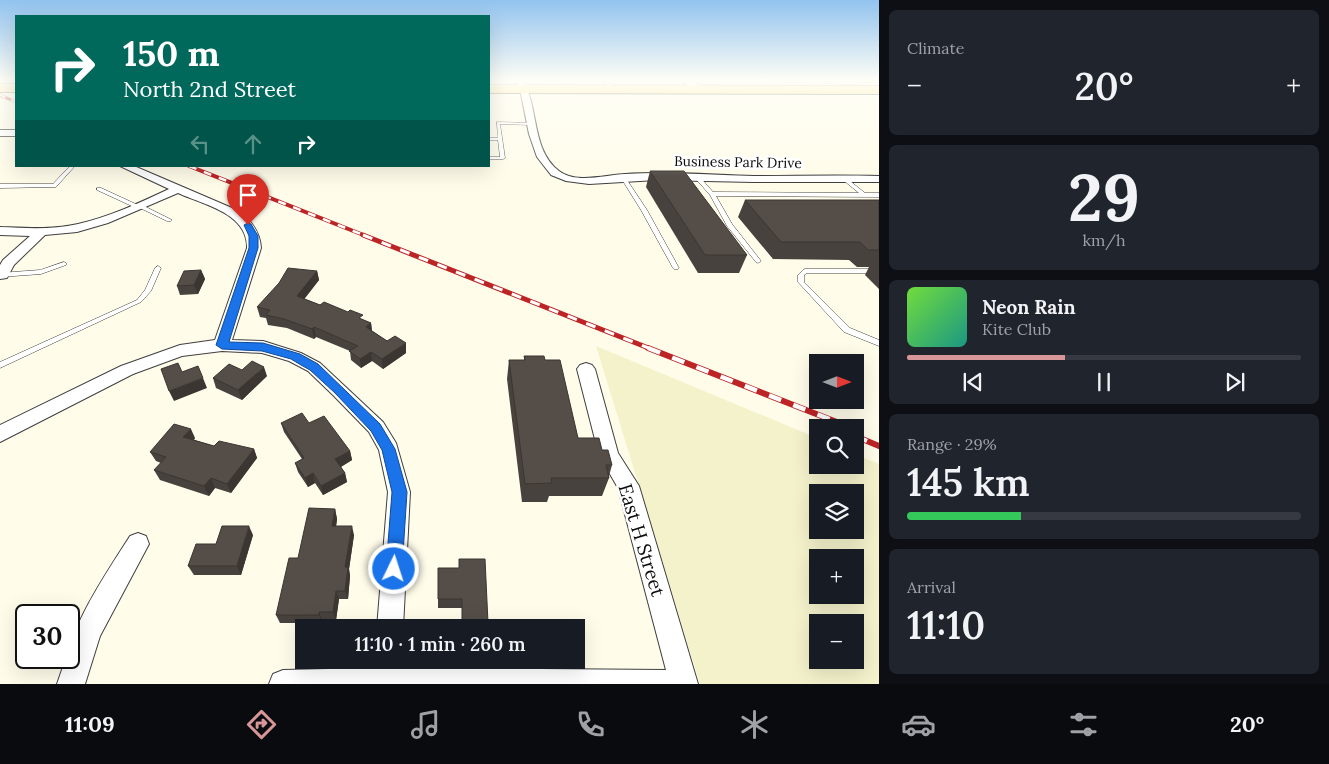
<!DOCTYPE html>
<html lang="en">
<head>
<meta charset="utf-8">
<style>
	:root { --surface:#171b24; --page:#20242c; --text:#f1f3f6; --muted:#9ea1a6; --line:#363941; --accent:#d99698 }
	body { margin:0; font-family:Lora,serif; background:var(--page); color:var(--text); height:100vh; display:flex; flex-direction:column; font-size:19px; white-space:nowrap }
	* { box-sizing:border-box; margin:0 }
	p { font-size:16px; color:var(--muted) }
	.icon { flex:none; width:28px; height:28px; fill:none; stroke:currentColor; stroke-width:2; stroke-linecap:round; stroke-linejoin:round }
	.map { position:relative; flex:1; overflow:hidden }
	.details { display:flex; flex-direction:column; gap:10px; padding:10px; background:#0d0f14; width:450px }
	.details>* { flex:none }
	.banner { position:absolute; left:15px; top:15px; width:475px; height:152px; border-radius:0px; box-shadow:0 5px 20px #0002; background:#00695c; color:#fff; overflow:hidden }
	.needle { width:32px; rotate:90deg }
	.controls { position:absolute; left:809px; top:354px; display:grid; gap:10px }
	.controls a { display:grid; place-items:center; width:55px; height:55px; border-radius:0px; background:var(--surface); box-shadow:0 5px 20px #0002; font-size:25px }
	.speed { position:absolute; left:15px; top:604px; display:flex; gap:10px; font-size:25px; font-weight:700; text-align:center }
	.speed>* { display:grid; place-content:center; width:65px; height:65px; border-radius:50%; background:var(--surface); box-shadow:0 5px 20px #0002; line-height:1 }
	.speed .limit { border:2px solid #111; border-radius:8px; background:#fff; color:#111 }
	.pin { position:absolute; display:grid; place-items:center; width:42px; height:42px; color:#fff; margin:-51px -21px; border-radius:50% 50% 50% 0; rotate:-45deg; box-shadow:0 0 5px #0007 }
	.pin .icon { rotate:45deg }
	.me { position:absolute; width:55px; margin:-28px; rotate:4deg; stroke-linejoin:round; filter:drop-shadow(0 0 4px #0008) }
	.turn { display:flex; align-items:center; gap:18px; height:105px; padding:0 25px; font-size:22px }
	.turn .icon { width:65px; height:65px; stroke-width:2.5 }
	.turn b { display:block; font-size:35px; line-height:42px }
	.lanes { display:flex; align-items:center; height:48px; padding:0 25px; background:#0003; justify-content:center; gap:25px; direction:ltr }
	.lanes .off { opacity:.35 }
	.big { font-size:38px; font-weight:600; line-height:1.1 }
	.details .card { flex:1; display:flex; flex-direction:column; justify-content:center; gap:8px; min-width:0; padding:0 18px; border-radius:8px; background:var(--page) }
	.details .dial { align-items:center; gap:0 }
	.dial b { font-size:65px; line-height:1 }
	.song { display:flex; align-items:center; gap:15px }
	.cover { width:60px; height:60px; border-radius:8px; background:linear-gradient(135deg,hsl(100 70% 55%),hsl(170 70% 35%)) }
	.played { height:5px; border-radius:2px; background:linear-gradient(90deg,var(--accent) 40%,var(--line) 40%) }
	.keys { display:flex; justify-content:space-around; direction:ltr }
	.heat { display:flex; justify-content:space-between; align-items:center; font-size:28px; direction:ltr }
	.charge { height:8px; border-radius:4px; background:linear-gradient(90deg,#34c759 29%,var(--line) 0) }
	.trip { position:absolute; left:295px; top:619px; width:290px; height:50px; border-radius:0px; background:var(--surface); box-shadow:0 5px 20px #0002; font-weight:600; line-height:50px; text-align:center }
	.dock { display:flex; height:80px; justify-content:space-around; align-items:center; background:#090b0e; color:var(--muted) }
	.dock .icon { width:35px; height:35px }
	.dock .current { color:var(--accent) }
	.dock b { font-size:22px; color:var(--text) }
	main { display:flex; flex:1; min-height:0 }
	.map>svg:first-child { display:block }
	.farmland { fill:#f4f2cb; fill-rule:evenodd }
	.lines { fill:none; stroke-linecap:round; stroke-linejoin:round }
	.lane-casing { stroke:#3f3f3f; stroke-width:1 }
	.street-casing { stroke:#3f3f3f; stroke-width:2 }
	.secondary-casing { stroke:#2e2e2e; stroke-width:2 }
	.primary-casing { stroke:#1d1d1d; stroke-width:2 }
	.lane { fill:#fff; fill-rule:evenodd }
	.street { fill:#fff; fill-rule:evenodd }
	.secondary { fill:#fff8a5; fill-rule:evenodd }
	.primary { fill:#f9d960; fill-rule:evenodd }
	.rail-far3-casing { stroke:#bc2426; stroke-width:3 }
	.rail-far2-casing { stroke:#bc2426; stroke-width:4 }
	.rail-far1-casing { stroke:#bc2426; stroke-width:5 }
	.rail-casing { stroke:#bc2426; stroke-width:6 }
	.rail-far3 { stroke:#fff; stroke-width:2; stroke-dasharray:6; stroke-linecap:butt }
	.rail-far2 { stroke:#fff; stroke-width:2.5; stroke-dasharray:8; stroke-linecap:butt }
	.rail-far1 { stroke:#fff; stroke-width:3; stroke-dasharray:10; stroke-linecap:butt }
	.rail { stroke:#fff; stroke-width:4.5; stroke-dasharray:13; stroke-linecap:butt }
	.wall { fill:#48423e }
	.shaded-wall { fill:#3b3632 }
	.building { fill:#544d48; stroke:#3b3632 }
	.route { fill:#1a73e8; stroke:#114b97 }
	.labels { text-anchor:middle; stroke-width:5; stroke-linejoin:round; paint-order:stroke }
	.far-street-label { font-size:14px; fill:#0c0c0c; stroke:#fff }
	.near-street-label { font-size:19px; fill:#0c0c0c; stroke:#fff }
</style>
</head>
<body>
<main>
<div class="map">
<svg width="879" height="684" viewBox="0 0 879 684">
	<rect width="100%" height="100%" fill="#fffcea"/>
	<path class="farmland" d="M596 346 817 438 818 465H855V454L879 464V684H700ZM818 492H855V530H818ZM818 558H855V595H818ZM818 622H855V660H818Z"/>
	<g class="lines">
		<defs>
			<g id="lane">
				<polygon points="604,81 608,81 613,90 611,90"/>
				<polygon points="783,81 852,82 874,81 852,84 785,82"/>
				<polygon points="497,122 532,123 534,124 532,125 500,124 505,158 503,159 489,159 489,157 500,157 498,140 489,140 489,138 498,138"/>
				<polygon points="68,166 74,167 56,187 0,188 0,184 53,184 69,167"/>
				<polygon points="695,176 699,176 713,192 859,193 843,180 843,178 845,177 865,193 879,193 879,197 716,196 732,224 761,261 758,263 756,262 727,226 710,195 695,178"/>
				<polygon points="621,177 625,177 647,210 679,268 678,269 674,269 673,268 641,210 621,178"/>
				<polygon points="97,188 101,188 138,205 142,205 172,220 171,221 167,221 140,208 136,208 97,190"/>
				<polygon points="64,262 66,263 66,265 41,274 0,277 0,273 40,270"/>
				<polygon points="158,266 161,268 151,291 141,302 0,368 0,362 137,300 145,290 155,268"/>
				<polygon points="805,269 879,269 879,273 807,273 804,275 804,282 850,328 879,340 879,346 844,332 798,282 798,275 803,270"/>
			</g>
			<g id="street">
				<path d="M515 81H523C539 107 531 150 559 171 576 184 605 175 625 174 668 171 711 175 754 176 796 176 837 175 879 176V182H754L657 180 589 184 566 181 551 175 537 157 529 134 520 89Z"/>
				<rect x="0" y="130" width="16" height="6"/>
				<path d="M120 166H134L239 211C252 221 260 232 261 248L232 340 263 341 301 353 320 363 383 422 396 443 410 492 403 628H377L388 492 379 450 369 432 333 395 308 371 289 361 262 353 222 351 182 356 133 374 0 442V425L121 366 180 345 215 340 247 248C248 213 204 205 178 193L108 223 77 232 45 235 14 265 7 278 0 279V265L3 260 30 236 0 235V227C26 228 52 230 78 224 109 217 139 203 169 189Z"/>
				<polygon points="586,363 592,365 595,369 618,453 639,486 698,684 269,684 273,674 283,670 374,668 375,660 401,660 401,668 666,670 618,488 599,455 577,369 580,365"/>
				<path d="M138 533 146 536 149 544 100 636 85 684H57L66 658H69C69 627 113 563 130 536Z"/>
			</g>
			<polygon id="secondary" points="683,81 694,81 702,90 697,93 693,92"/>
			<g id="primary">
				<rect x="0" y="84" width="16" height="8"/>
				<polygon points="489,85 879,86 879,94 489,93"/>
			</g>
		</defs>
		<use href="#lane" class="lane-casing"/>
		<use href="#street" class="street-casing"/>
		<use href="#secondary" class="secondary-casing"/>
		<use href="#primary" class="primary-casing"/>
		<use href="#lane" class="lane"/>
		<use href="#street" class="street"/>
		<use href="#secondary" class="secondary"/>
		<use href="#primary" class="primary"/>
		<defs>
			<polyline id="rail-far3" points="0,95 16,102"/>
			<polyline id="rail-far2" points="189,166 366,236"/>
			<polyline id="rail-far1" points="363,235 651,349"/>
			<g id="rail">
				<polyline points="648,348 852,428"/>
				<polyline points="855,436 879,446"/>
			</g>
		</defs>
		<use href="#rail-far3" class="rail-far3-casing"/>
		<use href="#rail-far2" class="rail-far2-casing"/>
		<use href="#rail-far1" class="rail-far1-casing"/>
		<use href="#rail" class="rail-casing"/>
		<use href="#rail-far3" class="rail-far3"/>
		<use href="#rail-far2" class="rail-far2"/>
		<use href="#rail-far1" class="rail-far1"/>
		<use href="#rail" class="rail"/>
	</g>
	<g class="wall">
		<polygon points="650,171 747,255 739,273 698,273 646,187"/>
		<polygon points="745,200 879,200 879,289 865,275 869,267 857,267 849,260 773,259 738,217"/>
		<polygon points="201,270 205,279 198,294 180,295 177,286"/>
		<polygon points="317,271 319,280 304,299 371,323 372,331 406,353 383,369 372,361 361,368 351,360 350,351 316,337 314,339 287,328 268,325 266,318 260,317 257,307"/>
		<polygon points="524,356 545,360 578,438 602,450 612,465 609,476 609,478 602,496 549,496 547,502 522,502 507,379 509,360 524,360"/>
		<polygon points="267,376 242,400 216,388 213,378"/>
		<polygon points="281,423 309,423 350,451 352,460 341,467 345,473 347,482 323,495 315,483 308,487 298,472 295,463 302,459 284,432"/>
		<polygon points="195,438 194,440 214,446 254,449 257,458 231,493 215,488 209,496 160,480 154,470 161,463 156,461 150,452"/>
		<polygon points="335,509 337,519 336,526 354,535 349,569 350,576 348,599 339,599 336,620 322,620 322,623 280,623 276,615 298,558"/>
		<polygon points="253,535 241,575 194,575 188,566 216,544"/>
		<polygon points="438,568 488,623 487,628 462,628 462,608 438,608"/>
	</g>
	<g class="shaded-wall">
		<polygon points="201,270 205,279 198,294 194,285"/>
		<polygon points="317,271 319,280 299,306 297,296"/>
		<polygon points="371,323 372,332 366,327"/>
		<polygon points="314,327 316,337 314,339 312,329"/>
		<polygon points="406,343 406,353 383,369 382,359"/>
		<polygon points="371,352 372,361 361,368 360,359"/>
		<polygon points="264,367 267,376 242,400 238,390"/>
		<polygon points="203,378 207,388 174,401 169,391"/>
		<polygon points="191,429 195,438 188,447 183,437"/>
		<polygon points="254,449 257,458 231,493 227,484"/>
		<polygon points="350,451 352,460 337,469 335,459"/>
		<polygon points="313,473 315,483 308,487 305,478"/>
		<polygon points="345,473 347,482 323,495 321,486"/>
		<polygon points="211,478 215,488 209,496 204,486"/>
		<polygon points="335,509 337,519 335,535 332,526"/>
		<polygon points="249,526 253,535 241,575 237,566"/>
		<polygon points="352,526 354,535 349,569 350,576 348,599 345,591 345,567"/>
		<polygon points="336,591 339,599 336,620 333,612"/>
		<polygon points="319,612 322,620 322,623 319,615"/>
	</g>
	<g class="building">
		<polygon points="650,171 684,171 747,255 705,255"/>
		<polygon points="745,200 879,200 879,250 868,250 860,242 781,242"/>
		<polygon points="288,268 317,271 297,296 320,305 324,302 348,312 350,310 363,315 359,318 371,323 366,327 387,341 395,336 406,343 382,359 371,352 360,359 349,351 358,346 314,327 312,329 284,319 266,315 270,310 257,307 279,283"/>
		<polygon points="201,270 194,285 177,286 184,271"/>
		<polygon points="524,356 544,356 545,360 560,360 578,438 599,438 602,450 608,450 612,465 606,465 609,478 551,478 552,483 525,484 509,360 525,360"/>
		<polygon points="252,361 264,367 238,390 213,378 229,364 242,370"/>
		<polygon points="178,363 182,372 198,366 203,378 169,391 161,369"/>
		<polygon points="302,413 309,423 324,416 350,451 335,459 345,473 321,486 313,473 305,478 295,463 304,458 281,423"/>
		<polygon points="174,424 191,429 183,437 214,446 219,441 254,449 227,484 211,478 204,486 154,470 166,457 150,452"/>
		<polygon points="309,508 335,509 332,526 352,526 345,567 348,567 345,591 336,591 333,612 319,612 319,615 276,615 289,558 298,558"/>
		<polygon points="222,526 249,526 237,566 188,566 196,544 216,544"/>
		<polygon points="459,559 485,559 488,623 462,623 462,599 438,599 438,568 459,568"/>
	</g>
	<linearGradient id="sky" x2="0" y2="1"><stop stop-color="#91c3ee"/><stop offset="0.46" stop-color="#fffef6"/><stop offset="1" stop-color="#fffef6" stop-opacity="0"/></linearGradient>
	<rect width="879" height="176" fill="url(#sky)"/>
	<polygon class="route" points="248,223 251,224 258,236 258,248 229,342 263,343 300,354 318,364 380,424 395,449 407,492 402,569 400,575 394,578 388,575 386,569 392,492 382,450 371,431 335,393 310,370 301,365 291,359 262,351 222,349 216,345 249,248 249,236 244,225"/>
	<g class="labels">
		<g class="far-street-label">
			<text transform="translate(738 162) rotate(1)" y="5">Business Park Drive</text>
		</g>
		<g class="near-street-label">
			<text transform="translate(642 540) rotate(73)" y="7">East H Street</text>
		</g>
	</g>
</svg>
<div class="controls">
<a><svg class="needle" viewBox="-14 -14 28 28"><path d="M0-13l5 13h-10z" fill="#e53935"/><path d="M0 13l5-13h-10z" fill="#9ea1a6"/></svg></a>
<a><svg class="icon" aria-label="search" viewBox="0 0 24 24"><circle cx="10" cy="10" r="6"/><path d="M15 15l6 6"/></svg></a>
<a><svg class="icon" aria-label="layers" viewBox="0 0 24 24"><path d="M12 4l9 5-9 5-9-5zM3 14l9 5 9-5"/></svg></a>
<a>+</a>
<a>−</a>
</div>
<div class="speed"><div class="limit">30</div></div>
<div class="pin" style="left:248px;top:225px;background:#d93025"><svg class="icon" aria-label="arrive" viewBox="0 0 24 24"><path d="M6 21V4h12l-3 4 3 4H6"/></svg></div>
<svg class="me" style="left:394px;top:569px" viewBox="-20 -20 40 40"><circle r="17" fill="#1a73e8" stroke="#fff" stroke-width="3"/><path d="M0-11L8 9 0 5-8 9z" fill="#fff"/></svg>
<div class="trip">11:10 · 1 min · 260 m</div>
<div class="banner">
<div class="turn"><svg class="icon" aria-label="right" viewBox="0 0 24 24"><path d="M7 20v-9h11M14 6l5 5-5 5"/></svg><div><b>150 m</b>North 2nd Street</div></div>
<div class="lanes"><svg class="icon off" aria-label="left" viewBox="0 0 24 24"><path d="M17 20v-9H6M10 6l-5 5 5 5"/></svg><svg class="icon off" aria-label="ahead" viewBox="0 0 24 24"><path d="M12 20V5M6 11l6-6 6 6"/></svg><svg class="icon" aria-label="right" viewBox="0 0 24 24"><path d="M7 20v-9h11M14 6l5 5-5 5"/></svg></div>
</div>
</div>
<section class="details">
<div class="card"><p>Climate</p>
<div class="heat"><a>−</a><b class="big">20°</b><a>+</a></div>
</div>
<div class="card dial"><b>29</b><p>km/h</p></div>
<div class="card">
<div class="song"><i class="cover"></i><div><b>Neon Rain</b><p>Kite Club</p></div></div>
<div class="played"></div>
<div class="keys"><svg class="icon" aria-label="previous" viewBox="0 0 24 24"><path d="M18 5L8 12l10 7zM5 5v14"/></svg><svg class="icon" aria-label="pause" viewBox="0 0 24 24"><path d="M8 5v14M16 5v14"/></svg><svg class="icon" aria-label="next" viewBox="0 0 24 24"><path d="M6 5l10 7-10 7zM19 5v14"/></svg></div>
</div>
<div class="card"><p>Range · 29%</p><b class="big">145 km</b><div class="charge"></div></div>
<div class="card"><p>Arrival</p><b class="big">11:10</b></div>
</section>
</main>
<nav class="dock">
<b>11:09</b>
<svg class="icon current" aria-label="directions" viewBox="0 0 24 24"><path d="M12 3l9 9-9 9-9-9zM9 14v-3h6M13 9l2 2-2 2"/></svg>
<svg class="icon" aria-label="music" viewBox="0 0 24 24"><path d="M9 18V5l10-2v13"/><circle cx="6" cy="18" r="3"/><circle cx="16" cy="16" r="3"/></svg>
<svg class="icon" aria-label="phone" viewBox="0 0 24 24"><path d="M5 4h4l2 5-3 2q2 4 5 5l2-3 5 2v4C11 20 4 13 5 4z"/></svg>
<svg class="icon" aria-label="climate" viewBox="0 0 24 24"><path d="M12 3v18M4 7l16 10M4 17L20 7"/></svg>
<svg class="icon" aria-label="car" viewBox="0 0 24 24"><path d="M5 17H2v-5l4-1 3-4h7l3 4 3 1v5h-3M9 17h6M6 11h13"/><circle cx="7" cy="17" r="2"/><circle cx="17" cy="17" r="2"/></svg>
<svg class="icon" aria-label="filters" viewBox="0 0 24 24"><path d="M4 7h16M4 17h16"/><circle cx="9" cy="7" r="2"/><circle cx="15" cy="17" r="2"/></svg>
<b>20°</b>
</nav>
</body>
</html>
